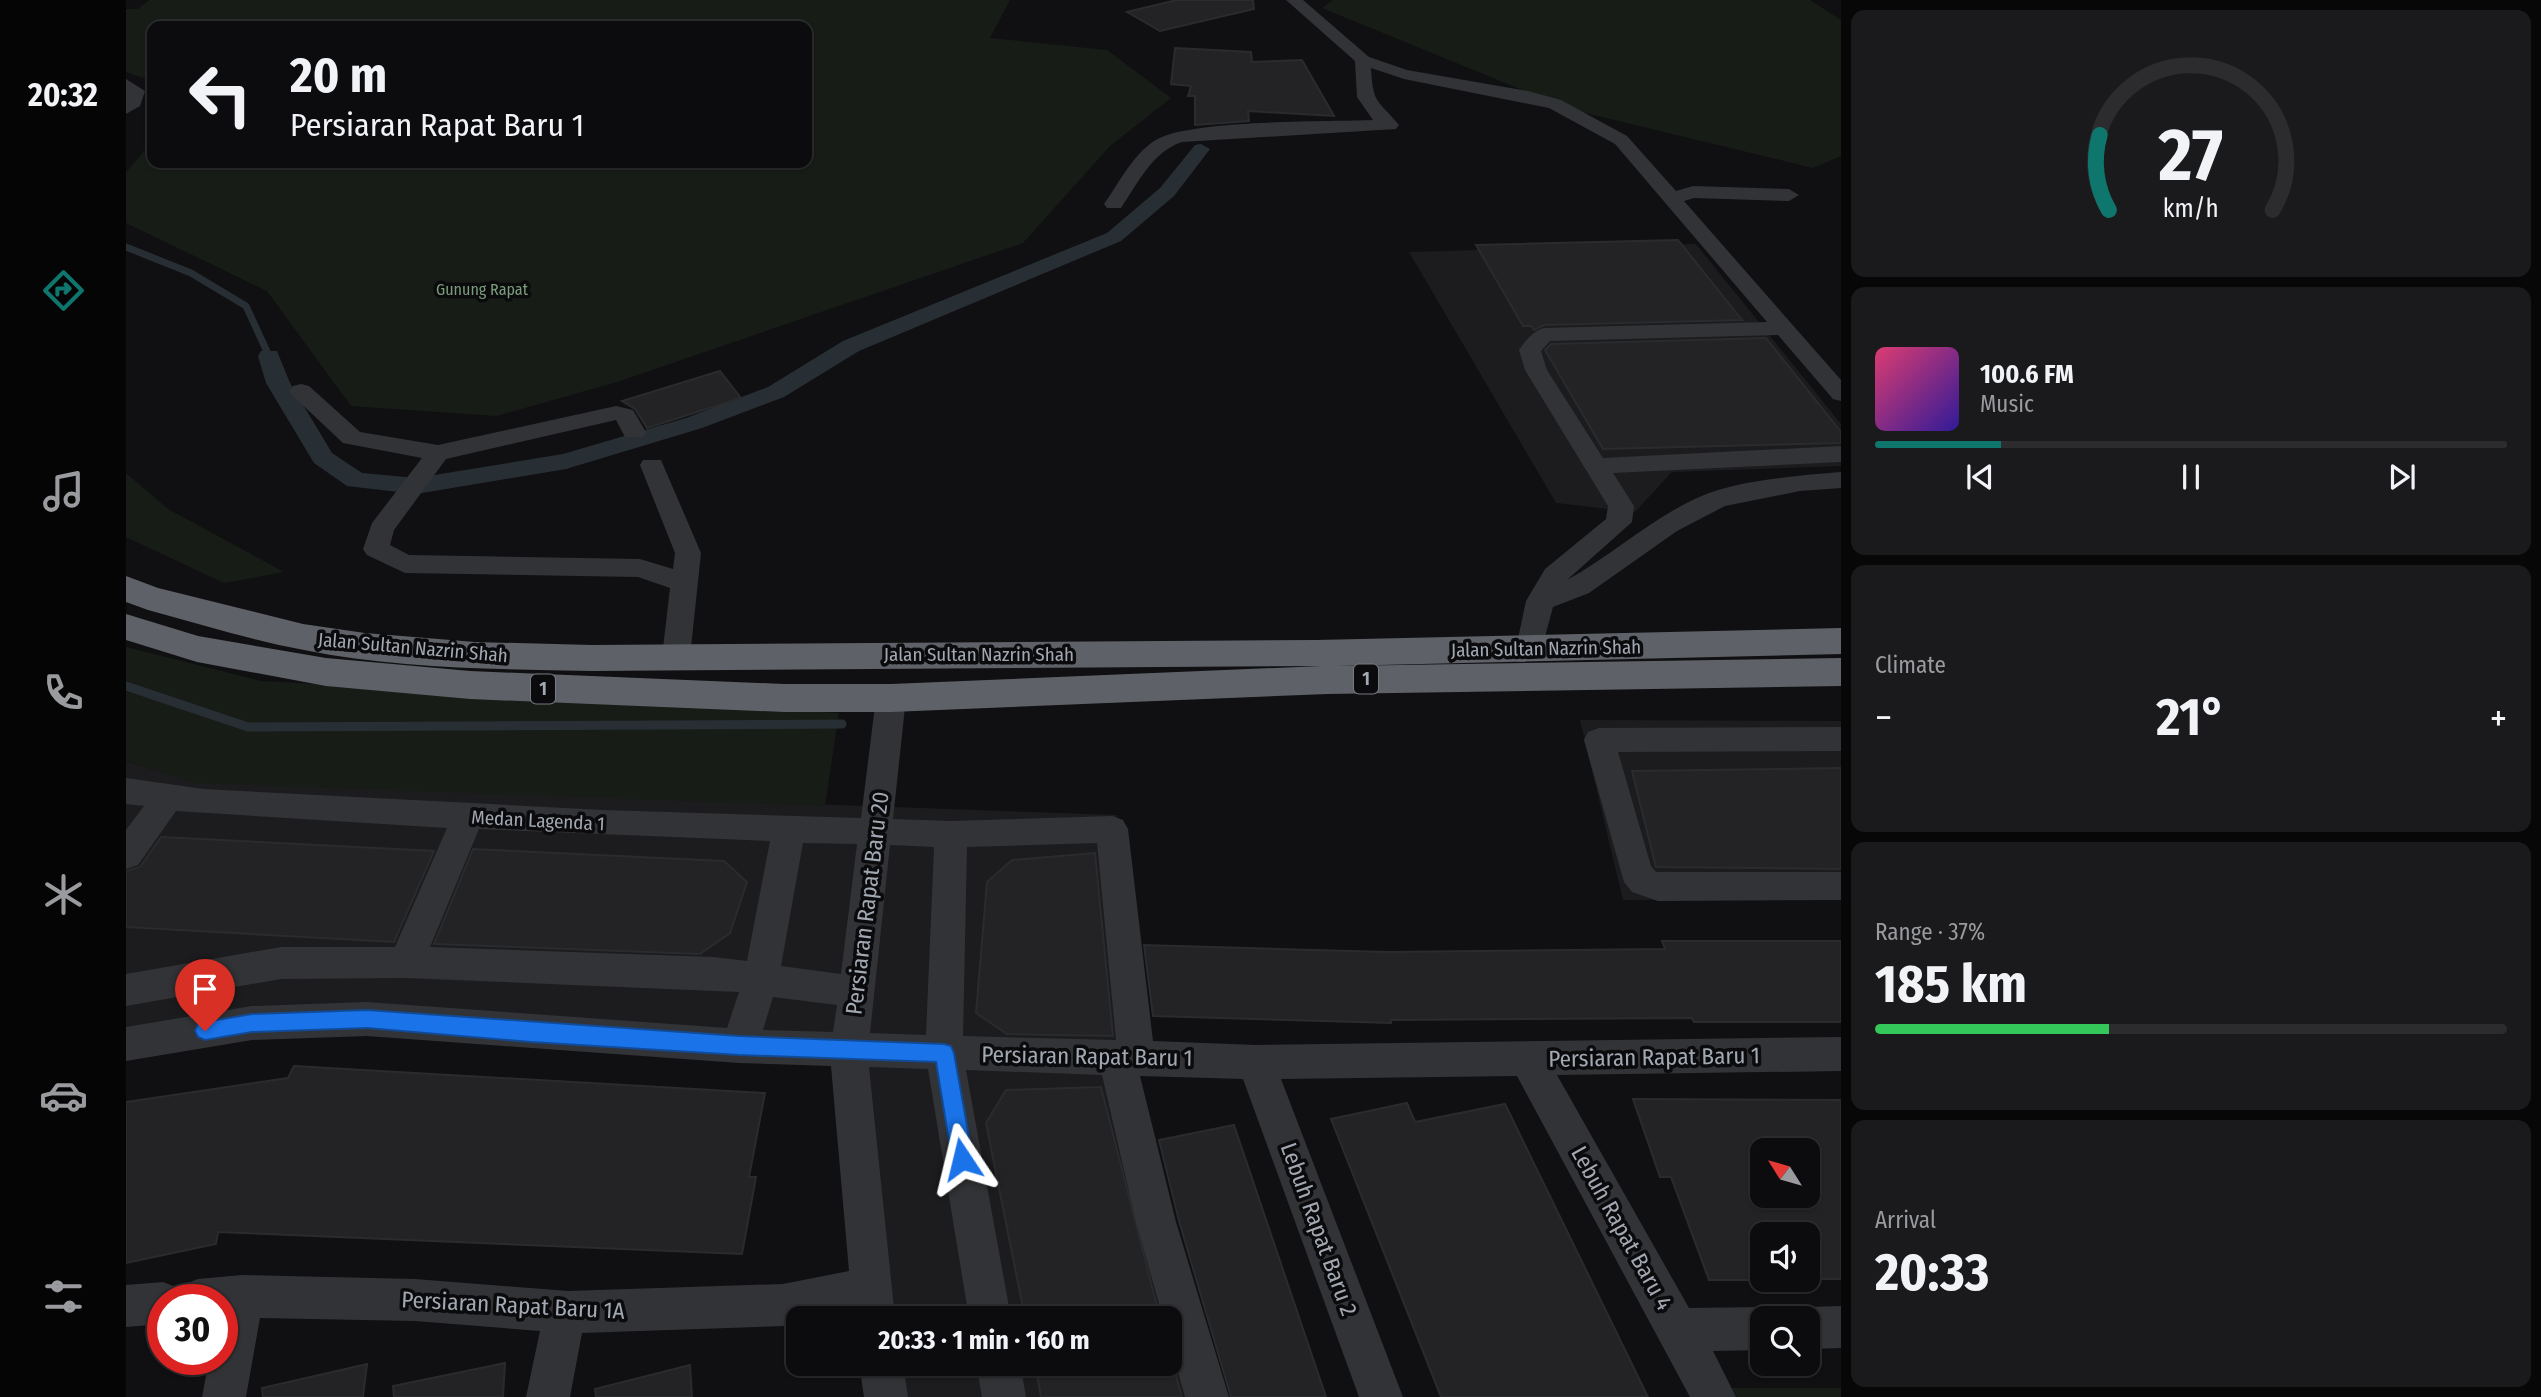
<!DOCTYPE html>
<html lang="en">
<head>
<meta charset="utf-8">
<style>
	:root { --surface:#0c0c0e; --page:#1a1a1c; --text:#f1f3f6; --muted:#9a9b9e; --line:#2c2c2e; --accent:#0f766e }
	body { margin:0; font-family:"Fira Sans Condensed",sans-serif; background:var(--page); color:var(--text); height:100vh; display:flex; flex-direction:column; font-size:26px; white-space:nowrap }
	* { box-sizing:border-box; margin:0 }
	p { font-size:23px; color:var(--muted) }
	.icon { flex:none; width:38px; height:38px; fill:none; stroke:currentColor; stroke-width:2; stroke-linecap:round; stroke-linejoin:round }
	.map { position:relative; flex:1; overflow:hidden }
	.details { display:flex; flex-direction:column; gap:10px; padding:10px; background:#070708; width:700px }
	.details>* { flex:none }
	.hud { position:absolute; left:21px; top:21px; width:665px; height:147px; border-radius:14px; box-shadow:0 2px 5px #0004,0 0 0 2px var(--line); background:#0c0c0e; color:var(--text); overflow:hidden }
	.needle { width:46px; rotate:307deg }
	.controls { position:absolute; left:1624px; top:1138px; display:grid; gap:14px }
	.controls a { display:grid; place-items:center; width:70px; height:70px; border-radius:14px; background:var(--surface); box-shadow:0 2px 5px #0004,0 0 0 2px var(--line); font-size:35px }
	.speed { position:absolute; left:21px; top:1284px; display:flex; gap:14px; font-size:35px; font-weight:700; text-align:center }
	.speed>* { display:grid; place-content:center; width:91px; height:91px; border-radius:50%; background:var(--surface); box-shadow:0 2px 5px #0004,0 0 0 2px var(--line); line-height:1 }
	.speed .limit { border:10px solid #d22; background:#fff; color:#111 }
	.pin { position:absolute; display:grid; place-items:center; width:60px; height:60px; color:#fff; margin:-72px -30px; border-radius:50% 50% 50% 0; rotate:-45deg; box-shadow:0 0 7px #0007 }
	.pin .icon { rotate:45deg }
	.me { position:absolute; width:77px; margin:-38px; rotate:350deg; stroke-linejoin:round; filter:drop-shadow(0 0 5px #0008) }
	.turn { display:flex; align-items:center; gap:24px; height:147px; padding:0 28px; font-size:32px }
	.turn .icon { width:91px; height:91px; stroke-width:2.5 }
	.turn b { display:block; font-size:49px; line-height:60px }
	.big { font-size:52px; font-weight:700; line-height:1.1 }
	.details .card { flex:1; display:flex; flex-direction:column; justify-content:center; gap:10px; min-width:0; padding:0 24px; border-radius:14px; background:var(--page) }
	.details .dial { align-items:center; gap:0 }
	.dial svg { height:182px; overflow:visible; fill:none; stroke:var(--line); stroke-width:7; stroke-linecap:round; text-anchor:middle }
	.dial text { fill:var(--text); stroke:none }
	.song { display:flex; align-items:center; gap:21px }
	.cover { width:84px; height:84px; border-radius:10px; background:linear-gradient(135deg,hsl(340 70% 55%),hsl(250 70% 35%)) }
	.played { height:7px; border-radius:4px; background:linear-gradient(90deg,var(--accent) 20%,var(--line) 20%) }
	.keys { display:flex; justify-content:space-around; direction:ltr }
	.heat { display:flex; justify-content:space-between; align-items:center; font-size:38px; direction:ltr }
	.charge { height:10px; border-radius:5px; background:linear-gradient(90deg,#34c759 37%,var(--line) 0) }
	.trip { position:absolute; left:660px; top:1306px; width:396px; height:70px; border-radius:14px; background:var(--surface); box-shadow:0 2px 5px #0004,0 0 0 2px var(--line); font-weight:700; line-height:70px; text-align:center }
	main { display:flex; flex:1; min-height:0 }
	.tabs { display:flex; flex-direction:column; width:126px; justify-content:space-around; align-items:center; background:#050506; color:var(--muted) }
	.tabs .icon { width:49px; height:49px }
	.tabs .selected { color:var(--accent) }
	.tabs b { font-size:32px; color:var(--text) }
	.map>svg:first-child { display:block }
	.built { fill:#1c1c1e }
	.green { fill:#171c17 }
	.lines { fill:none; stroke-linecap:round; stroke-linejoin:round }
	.stream-far1 { stroke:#282f34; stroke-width:7 }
	.stream { stroke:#282f34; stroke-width:9 }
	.canal { fill:#282f34; fill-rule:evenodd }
	.building { fill:#232326; stroke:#2a2b2d; stroke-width:2; fill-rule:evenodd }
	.minor { fill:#323336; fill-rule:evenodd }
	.highway { fill:#5e6167; fill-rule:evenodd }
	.route { fill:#1a73e8; stroke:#114b97; stroke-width:2 }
	.labels { text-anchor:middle; stroke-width:7; stroke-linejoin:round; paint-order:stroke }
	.far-park-label { font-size:16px; fill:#7a9c7a; stroke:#0b0b0d }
	.shield { fill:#0b0b0d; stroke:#757980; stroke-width:2 }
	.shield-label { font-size:18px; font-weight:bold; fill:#a2a8b2 }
	.street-label { font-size:19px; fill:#a2a8b2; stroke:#0b0b0d }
	.near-street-label { font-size:23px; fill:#a2a8b2; stroke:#0b0b0d }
</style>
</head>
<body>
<main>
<nav class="tabs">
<b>20:32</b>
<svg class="icon selected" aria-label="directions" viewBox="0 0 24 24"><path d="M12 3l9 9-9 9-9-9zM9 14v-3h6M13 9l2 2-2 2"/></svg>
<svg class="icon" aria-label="music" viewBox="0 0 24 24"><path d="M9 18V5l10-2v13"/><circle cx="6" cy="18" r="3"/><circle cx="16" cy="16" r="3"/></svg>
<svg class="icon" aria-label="phone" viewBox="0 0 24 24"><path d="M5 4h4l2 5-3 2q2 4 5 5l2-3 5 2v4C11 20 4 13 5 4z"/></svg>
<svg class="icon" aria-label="climate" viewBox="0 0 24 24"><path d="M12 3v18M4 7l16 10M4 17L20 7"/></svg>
<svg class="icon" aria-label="car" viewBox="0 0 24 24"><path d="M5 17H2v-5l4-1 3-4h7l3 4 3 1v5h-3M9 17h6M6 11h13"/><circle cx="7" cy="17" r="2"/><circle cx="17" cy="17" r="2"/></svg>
<svg class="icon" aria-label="filters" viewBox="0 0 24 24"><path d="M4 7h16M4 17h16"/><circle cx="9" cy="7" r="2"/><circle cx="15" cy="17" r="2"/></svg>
</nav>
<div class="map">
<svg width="1715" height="1397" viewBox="0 0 1715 1397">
	<rect width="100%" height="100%" fill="#101012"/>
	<g class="built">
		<polygon points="1570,244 1715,424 1715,466 1546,472 1509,512 1430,503 1283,252"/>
		<polygon points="1454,720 1715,721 1715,899 1497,900"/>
		<polygon points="0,761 67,782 991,815 1002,1091 1087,1397 763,1397 759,1363 1043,1363 1043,1318 753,1318 729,1053 158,1012 0,1057"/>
	</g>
	<g class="green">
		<polygon points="23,0 884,0 864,38 981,50 1045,98 984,146 897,243 491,382 370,416 225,406 141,291 0,223 0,172 26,142 26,163 681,163 681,26 26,26 26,81 0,72 0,9 12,9"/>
		<polygon points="1207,0 1684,0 1715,20 1715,156 1687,168 1443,109 1196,8"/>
		<polygon points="0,473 42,509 158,572 98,583 0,537"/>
		<polygon points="0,647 135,681 713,713 699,806 69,783 0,761"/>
		<polygon points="1605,1388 1715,1388 1715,1397 1611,1397"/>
	</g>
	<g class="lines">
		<polyline class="stream-far1" points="0,247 65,273 120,306 143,356"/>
		<polyline class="stream" points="0,686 122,727 716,724"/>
		<polygon class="canal" points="1075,144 1084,149 1048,196 995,241 733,351 658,397 576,428 440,469 290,494 221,486 188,463 140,383 132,356 135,351 151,351 164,383 206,453 236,473 290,478 437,454 560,418 642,387 717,341 981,233 1034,188 1069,145"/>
	</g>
	<g class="building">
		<polygon points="1051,0 1127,0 1128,9 1034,31 1001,12"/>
		<polygon points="1049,48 1125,52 1126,62 1176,60 1208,116 1122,111 1123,121 1069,125 1069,96 1062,96 1065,86 1045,84"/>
		<polygon points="1552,240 1616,320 1418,325 1408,330 1405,326 1397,326 1350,245"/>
		<polygon points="1640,338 1715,432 1715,443 1477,449 1419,350 1425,344"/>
		<polygon points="594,371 615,398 521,428 509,409 496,401"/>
		<polygon points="1715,768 1715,869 1530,867 1506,771"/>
		<polygon points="35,837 308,851 268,942 0,927 0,871 14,867"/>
		<polygon points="347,849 598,861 621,882 604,933 574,954 308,944"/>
		<polygon points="969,853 987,1036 881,1034 850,1013 861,882 886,860"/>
		<polygon points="1536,941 1715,941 1715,1022 1568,1022 1566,1018 1265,1020 1265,1023 1027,1016 1018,945 1261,952 1539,949"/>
		<polygon points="168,1066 639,1093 623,1177 630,1177 616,1254 92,1232 90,1244 0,1263 0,1102 162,1078"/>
		<polygon points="975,1087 1034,1318 899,1318 860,1123 880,1090"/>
		<path d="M1507 1099 1715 1100V1279H1682V1234H1636V1280H1583L1545 1177H1534ZM1636 1150H1682V1195H1636Z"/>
		<polygon points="1281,1103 1289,1122 1379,1104 1522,1397 1315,1397 1205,1119"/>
		<polygon points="1108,1125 1200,1397 1105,1397 1053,1221 1033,1140"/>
		<polygon points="1043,1351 1056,1397 915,1397 909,1363 1043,1363"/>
		<polygon points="379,1363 377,1397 268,1397 267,1386"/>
		<polygon points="241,1364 237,1397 137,1397 136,1388"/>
		<polygon points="564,1365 566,1397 470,1397 469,1389"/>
	</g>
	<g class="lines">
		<g class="minor">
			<path d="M1160 0H1177L1243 57 1281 70 1402 91 1435 100 1501 136 1550 191 1567 186 1663 189 1673 195 1663 201 1568 198 1558 201 1715 380V401L1707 399 1652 335 1424 341 1415 351 1421 370 1477 458 1715 446V462L1487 473 1508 506 1506 522 1441 580C1490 553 1531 513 1583 493 1618 480 1677 475 1715 472V488L1674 491 1599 506 1551 531 1463 593 1427 607 1414 655 1404 658 1394 655 1390 648 1400 601 1419 569 1480 519 1482 506 1399 370 1393 350C1399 341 1407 331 1418 328L1641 322 1489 144 1423 108 1278 79 1245 68C1247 106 1252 99 1273 125L1270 129 1056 142C1026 152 1012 183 995 208H981L978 204C993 183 1006 156 1028 141 1060 119 1202 122 1247 120L1231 97 1229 61Z"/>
			<polygon points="0,79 19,91 14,106 0,114"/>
			<polygon points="175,384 183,386 234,432 312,445 490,406 507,410 520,432 517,437 499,437 490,420 320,459 268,530 264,545 283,555 514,559 547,569 549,553 514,465 517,460 535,460 575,553 564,657 560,664 550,667 540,664 536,657 544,588 512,577 279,573 241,555 237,549 246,523 296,458 217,443 167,396 163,391 167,386"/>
			<path d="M765 687 776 690 780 698 767 819 825 821 986 816 997 820 1002 829 1027 1041 1130 1045 1715 1037V1071L1431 1075 1563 1308 1636 1307 1651 1314 1653 1318H1636V1350L1587 1351 1610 1397H1564L1391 1076 1155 1079 1277 1397H1233L1117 1079 1014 1076 1050 1222 1103 1397H1059L1043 1341V1318H1037L1010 1222 976 1075 840 1070 885 1318H843L802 1069 743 1067 769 1318H727L726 1313 700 1318H672V1323L657 1326 456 1333 444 1397H400L414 1331 289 1321 134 1318 120 1397H76L83 1360H96V1300H37V1324L0 1327V1285L37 1282 52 1288 54 1293 57 1285 72 1279 116 1275 289 1279 442 1291 657 1284 723 1271 705 1066 613 1063 241 1036 126 1040 0 1061V1027L126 1006 241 1002 601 1028 613 992 280 978 155 979 0 1006V974L155 947H269L321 828 50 811 12 865 0 869V830L18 806 0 804V778L78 789 477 810 735 818 750 698 754 690ZM353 829 644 841 621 961 588 957 304 947ZM677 843 731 844 715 974 655 966ZM971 843 990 1040 837 1036 841 847ZM764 845 808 847 800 1035 744 1033ZM647 997 711 1005 707 1032 637 1030Z"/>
			<polygon points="1715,727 1715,751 1492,752 1525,866 1530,872 1715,872 1715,900 1532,901 1506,892 1498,882 1458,740 1462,732 1473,728"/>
			<polygon points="1715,1306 1715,1348 1682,1349 1682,1318 1665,1318 1667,1313 1682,1307"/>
			<polygon points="733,1363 777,1363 782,1397 738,1397"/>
			<polygon points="850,1363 894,1363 900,1397 856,1397"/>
		</g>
		<path class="highway" d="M0 576 32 588 177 624 239 633 349 642 466 645 1190 640 1715 628V654L1211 666 1715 658V686L1201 694 765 712H658L344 699 200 686 71 662 0 640V614L72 636 200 658 344 671 658 684H765L1196 666 466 671C370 669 272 669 178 650 125 640 74 624 22 610L0 602Z"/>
	</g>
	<polygon class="route" points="241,1010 613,1036 818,1044 825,1046 828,1053 847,1159 844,1166 836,1169 829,1166 826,1159 810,1062 613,1055 405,1042 241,1028 126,1032 79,1040 72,1037 69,1031 72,1024 79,1022 126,1014"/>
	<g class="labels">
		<g class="far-park-label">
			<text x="356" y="295">Gunung Rapat</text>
		</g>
		<g class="shield">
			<rect x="1228" y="664.5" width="24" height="29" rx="5"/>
			<rect x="405" y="674.5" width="24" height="29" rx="5"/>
		</g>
		<g class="shield-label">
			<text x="1240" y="685">1</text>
			<text x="417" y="695">1</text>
		</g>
		<g class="street-label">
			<text transform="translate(287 647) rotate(5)" y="7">Jalan Sultan Nazrin Shah</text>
			<text transform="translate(1420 648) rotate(-1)" y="7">Jalan Sultan Nazrin Shah</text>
			<text x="853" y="661">Jalan Sultan Nazrin Shah</text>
			<text transform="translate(412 820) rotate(3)" y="7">Medan Lagenda 1</text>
		</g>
		<g class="near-street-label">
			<text transform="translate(741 903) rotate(-83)" y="8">Persiaran Rapat Baru 20</text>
			<text transform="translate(961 1056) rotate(1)" y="8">Persiaran Rapat Baru 1</text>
			<text transform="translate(1528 1057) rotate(-1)" y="8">Persiaran Rapat Baru 1</text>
			<text transform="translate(1496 1228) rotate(61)" y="8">Lebuh Rapat Baru 4</text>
			<text transform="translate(1193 1229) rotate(70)" y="8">Lebuh Rapat Baru 2</text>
			<text transform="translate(387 1305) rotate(3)" y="8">Persiaran Rapat Baru 1A</text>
		</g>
	</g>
</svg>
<div class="controls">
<a><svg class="needle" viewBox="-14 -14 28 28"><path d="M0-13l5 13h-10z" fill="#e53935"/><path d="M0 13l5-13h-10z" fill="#9a9b9e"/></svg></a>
<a><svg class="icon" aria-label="sound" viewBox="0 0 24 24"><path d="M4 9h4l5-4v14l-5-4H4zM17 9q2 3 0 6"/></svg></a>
<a><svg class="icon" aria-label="search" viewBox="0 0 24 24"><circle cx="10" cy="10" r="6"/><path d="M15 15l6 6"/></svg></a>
</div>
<div class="speed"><div class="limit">30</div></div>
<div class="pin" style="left:79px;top:1031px;background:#d93025"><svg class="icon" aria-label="arrive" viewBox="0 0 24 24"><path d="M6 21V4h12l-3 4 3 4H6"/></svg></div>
<svg class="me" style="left:836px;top:1159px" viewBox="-20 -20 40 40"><path d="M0-17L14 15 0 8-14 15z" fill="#1a73e8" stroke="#fff" stroke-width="4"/></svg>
<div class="trip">20:33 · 1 min · 160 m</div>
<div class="hud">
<div class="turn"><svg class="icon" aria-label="left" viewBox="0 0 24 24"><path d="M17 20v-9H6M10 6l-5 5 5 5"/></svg><div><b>20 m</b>Persiaran Rapat Baru 1</div></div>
</div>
</div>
<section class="details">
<div class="card dial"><svg viewBox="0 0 100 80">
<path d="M14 69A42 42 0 1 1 86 69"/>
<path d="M14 69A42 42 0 0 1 10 36" stroke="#0f766e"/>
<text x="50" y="56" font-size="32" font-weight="700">27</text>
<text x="50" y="72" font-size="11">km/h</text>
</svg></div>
<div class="card">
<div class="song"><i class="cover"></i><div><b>100.6 FM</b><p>Music</p></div></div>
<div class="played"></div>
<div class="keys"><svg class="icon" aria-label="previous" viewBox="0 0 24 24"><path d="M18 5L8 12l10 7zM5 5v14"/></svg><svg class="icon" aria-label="pause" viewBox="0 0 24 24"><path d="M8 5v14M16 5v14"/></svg><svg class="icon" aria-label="next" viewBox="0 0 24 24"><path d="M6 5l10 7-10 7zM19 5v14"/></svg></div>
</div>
<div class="card"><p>Climate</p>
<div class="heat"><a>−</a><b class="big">21°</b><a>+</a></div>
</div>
<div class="card"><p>Range · 37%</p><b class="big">185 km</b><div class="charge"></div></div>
<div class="card"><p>Arrival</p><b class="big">20:33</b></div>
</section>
</main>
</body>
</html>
